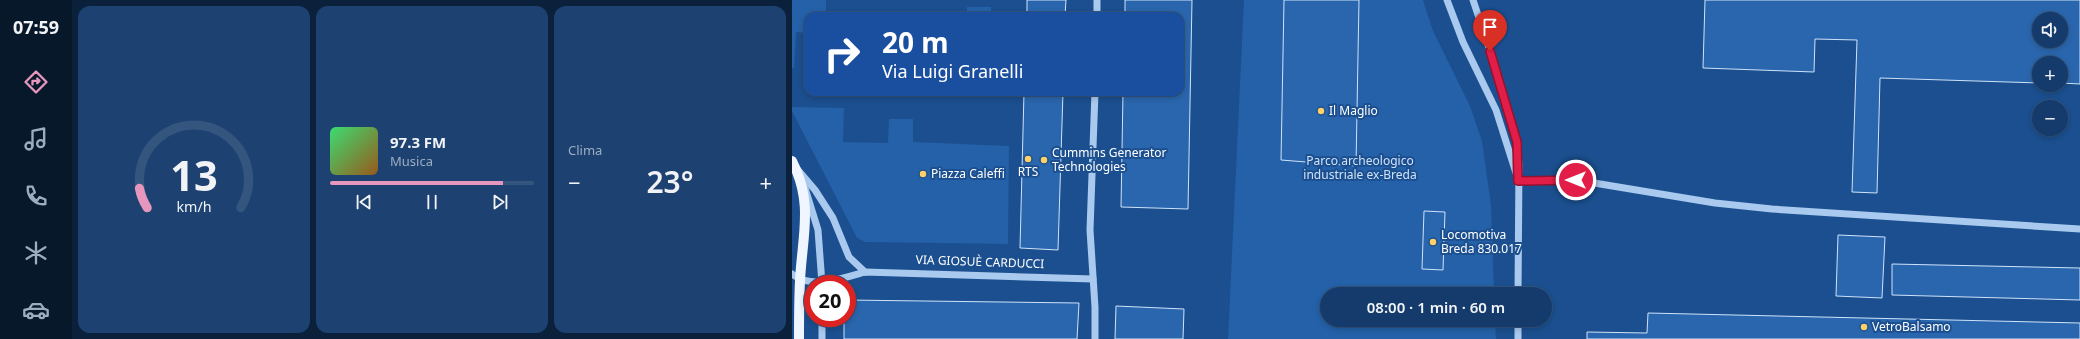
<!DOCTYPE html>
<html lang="it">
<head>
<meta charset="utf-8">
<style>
	:root { --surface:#143b6b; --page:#1d4271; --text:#f1f3f6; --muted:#9dadc1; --line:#33557e; --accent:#e797bd }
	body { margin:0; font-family:"Noto Sans",sans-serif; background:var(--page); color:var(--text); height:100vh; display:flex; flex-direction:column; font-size:15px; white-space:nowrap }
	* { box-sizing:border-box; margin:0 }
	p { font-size:13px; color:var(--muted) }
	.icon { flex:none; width:22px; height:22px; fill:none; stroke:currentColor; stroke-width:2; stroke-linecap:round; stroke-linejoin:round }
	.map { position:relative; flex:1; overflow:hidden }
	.details { display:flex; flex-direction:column; gap:6px; padding:6px; background:#0b203b; width:720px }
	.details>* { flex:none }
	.hud { position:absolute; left:12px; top:12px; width:380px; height:84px; border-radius:12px; box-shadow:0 2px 6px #0003,0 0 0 1px var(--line); background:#1a4fa0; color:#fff; overflow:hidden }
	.fabs { position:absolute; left:1240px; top:12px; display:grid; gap:8px }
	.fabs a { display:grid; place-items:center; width:36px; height:36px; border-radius:50%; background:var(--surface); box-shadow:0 2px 6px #0003,0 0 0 1px var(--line); font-size:20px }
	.speed { position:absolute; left:12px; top:275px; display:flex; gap:8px; font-size:20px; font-weight:700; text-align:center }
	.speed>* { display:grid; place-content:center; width:52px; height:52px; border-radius:50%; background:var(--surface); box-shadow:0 2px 6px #0003,0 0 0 1px var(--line); line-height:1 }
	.speed .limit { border:6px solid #d22; background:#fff; color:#111 }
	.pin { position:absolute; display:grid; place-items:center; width:34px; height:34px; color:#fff; margin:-41px -17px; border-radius:50% 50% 50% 0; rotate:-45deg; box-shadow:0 0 4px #0007 }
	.pin .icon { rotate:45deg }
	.me { position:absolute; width:44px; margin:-22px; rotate:270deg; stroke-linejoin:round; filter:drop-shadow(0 0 3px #0008) }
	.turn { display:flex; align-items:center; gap:14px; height:84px; padding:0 12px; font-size:18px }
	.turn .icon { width:52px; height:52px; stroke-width:2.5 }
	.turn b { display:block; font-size:28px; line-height:34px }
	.big { font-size:30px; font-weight:600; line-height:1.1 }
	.details .widget { flex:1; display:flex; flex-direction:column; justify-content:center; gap:6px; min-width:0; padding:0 14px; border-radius:12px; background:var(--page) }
	.details .dial { align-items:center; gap:0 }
	.dial svg { height:104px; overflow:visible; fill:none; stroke:var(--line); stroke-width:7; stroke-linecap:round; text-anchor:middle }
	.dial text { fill:var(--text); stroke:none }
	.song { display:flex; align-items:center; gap:12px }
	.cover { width:48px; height:48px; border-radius:6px; background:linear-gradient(135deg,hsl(140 70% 55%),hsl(30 70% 35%)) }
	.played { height:4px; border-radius:2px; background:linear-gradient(90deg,var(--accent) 85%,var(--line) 85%) }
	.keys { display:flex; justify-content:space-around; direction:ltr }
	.heat { display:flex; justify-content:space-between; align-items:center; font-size:22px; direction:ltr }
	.details .tiles { flex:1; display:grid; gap:6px; grid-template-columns:repeat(3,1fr) }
	.trip { position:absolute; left:528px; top:287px; width:232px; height:40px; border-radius:20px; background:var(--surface); box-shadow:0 2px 6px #0003,0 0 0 1px var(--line); font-weight:600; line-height:40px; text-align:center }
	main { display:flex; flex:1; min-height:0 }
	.menu { display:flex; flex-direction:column; width:72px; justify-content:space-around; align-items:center; background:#08182b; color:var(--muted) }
	.menu .icon { width:28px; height:28px }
	.menu .active { color:var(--accent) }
	.menu b { font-size:18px; color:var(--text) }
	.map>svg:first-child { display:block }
	.green { fill:#2461a8 }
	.building { fill:#2a66ad; stroke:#cfe3fa; fill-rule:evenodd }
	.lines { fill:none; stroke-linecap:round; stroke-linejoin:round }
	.minor { stroke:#a9c9ee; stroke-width:7 }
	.major { stroke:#f0f6ff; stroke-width:10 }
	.route-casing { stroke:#92132f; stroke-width:10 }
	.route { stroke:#e11d48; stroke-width:7 }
	.poi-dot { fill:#ffd166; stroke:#1b4f8f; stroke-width:1.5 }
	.labels { text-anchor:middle; stroke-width:4; stroke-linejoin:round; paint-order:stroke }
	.poi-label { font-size:12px; fill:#fff; stroke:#1b4f8f; text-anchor:start }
	.park-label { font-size:12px; fill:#cfe3fa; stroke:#1b4f8f }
	.street-label { font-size:12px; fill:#fff; stroke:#1b4f8f }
</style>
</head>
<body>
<main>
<nav class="menu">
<b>07:59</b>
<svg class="icon active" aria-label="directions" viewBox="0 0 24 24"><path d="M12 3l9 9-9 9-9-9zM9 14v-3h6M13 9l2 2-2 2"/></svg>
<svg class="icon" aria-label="music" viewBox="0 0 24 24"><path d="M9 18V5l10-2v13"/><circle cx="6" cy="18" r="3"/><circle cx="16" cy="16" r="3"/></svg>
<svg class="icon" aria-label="phone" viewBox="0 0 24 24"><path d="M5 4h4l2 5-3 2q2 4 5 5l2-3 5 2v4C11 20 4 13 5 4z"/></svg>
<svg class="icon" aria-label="climate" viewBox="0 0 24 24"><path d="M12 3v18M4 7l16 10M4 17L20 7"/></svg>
<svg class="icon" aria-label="car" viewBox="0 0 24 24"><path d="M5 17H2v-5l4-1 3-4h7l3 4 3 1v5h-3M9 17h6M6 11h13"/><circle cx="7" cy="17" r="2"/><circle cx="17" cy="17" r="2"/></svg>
</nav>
<section class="details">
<div class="tiles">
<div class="widget dial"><svg viewBox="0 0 100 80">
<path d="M14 69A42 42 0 1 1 86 69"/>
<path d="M14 69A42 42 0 0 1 8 54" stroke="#e797bd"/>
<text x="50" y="56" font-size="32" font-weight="700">13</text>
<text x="50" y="72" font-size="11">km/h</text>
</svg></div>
<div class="widget">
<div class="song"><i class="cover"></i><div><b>97.3 FM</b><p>Musica</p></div></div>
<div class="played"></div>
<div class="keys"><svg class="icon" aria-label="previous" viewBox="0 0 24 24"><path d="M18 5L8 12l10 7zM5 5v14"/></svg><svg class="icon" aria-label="pause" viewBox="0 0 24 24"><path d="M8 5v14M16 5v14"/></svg><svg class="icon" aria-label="next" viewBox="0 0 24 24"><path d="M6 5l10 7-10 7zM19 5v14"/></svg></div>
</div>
<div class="widget"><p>Clima</p>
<div class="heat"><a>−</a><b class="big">23°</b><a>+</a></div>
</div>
</div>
</section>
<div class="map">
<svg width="1288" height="339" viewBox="0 0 1288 339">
	<rect width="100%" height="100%" fill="#1b4f8f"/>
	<g class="green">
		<polygon points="0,0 34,0 34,16 16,16 16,33 4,32 2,68 0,68"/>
		<polygon points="452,0 631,0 641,31 678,106 690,141 699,205 702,294 535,294 535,320 703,320 704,339 436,339"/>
		<rect x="175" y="7" width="24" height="9"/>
		<polygon points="0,107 52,108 51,142 96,143 97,119 121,119 121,142 217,146 216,244 73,242 65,238 0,111"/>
	</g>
	<g class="building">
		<polygon points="235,0 274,0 273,16 235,16"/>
		<polygon points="333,0 400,0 396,209 329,207 331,92 388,92 388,16 333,16"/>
		<polygon points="492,0 567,0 564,166 489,160"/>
		<path d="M913 0H1288V84L1269 83V63H1247V83L1088 78 1085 193 1060 192 1065 40 1023 39 1022 72 911 68ZM1247 19H1269V41H1247Z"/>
		<polygon points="232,92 271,92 266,250 228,248"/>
		<polygon points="632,211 653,212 651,270 630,269"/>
		<polygon points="1046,235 1093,237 1090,298 1044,296"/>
		<polygon points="1100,264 1288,268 1288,300 1100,295"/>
		<polygon points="55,300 287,303 285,339 52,339 52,318 55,318"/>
		<polygon points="324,306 392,309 391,339 323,339"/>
		<polygon points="856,313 1288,323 1288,339 795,339 795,332 855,333"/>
	</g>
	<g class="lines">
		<g class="minor">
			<polyline points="655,0 671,42 704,110 724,173"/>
			<polyline points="681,0 707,78 725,142 727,165 726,294"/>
			<polyline points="305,16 305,0"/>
			<polyline points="303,92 298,230 303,307 303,339"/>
			<polyline points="6,170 23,190 41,218 57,257 73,272"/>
			<polyline points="726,181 784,180 923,203 980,209 1288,229"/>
			<polyline points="13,188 26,230 30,284"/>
			<path d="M0 274C20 290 52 278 73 272L301 279"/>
			<polyline points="30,339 30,318"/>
			<polyline points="726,339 726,320"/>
		</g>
		<path class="major" d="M0 161C22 203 10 237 8 281 7 300 7 320 7 339"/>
	</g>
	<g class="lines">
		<defs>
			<polyline id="route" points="698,51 725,142 726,181 784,180"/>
		</defs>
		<use href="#route" class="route-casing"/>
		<use href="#route" class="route"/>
	</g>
	<g class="poi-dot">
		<circle cx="529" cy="111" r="4"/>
		<circle cx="236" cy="159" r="4"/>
		<circle cx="252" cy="160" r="4"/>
		<circle cx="131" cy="174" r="4"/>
		<circle cx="641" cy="242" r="4"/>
		<circle cx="1072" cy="327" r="4"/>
	</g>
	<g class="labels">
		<g class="poi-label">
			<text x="537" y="115">Il Maglio</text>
			<text x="260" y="157">Cummins Generator<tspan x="260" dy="14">Technologies</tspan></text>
			<text x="236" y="176" text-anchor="middle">RTS</text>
			<text x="139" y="178">Piazza Caleffi</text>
			<text x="649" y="239">Locomotiva<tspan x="649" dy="14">Breda 830.017</tspan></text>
			<text x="1080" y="331">VetroBalsamo</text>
		</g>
		<g class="park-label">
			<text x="568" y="165">Parco archeologico<tspan x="568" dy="14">industriale ex-Breda</tspan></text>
		</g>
		<g class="street-label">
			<text transform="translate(188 262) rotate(2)" y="4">VIA GIOSUÈ CARDUCCI</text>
		</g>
	</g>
</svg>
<div class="fabs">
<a><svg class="icon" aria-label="sound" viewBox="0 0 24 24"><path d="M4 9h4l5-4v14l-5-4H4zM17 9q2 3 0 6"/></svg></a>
<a>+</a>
<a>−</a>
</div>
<div class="speed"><div class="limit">20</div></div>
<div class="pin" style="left:698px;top:51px;background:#d93025"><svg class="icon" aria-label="arrive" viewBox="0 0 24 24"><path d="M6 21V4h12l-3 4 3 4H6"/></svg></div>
<svg class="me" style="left:784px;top:180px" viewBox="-20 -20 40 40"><circle r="17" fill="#e11d48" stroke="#fff" stroke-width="3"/><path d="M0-11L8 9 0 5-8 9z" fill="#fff"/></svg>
<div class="trip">08:00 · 1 min · 60 m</div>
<div class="hud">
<div class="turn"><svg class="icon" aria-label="right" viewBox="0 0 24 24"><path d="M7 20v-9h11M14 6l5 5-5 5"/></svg><div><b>20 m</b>Via Luigi Granelli</div></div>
</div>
</div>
</main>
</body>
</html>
